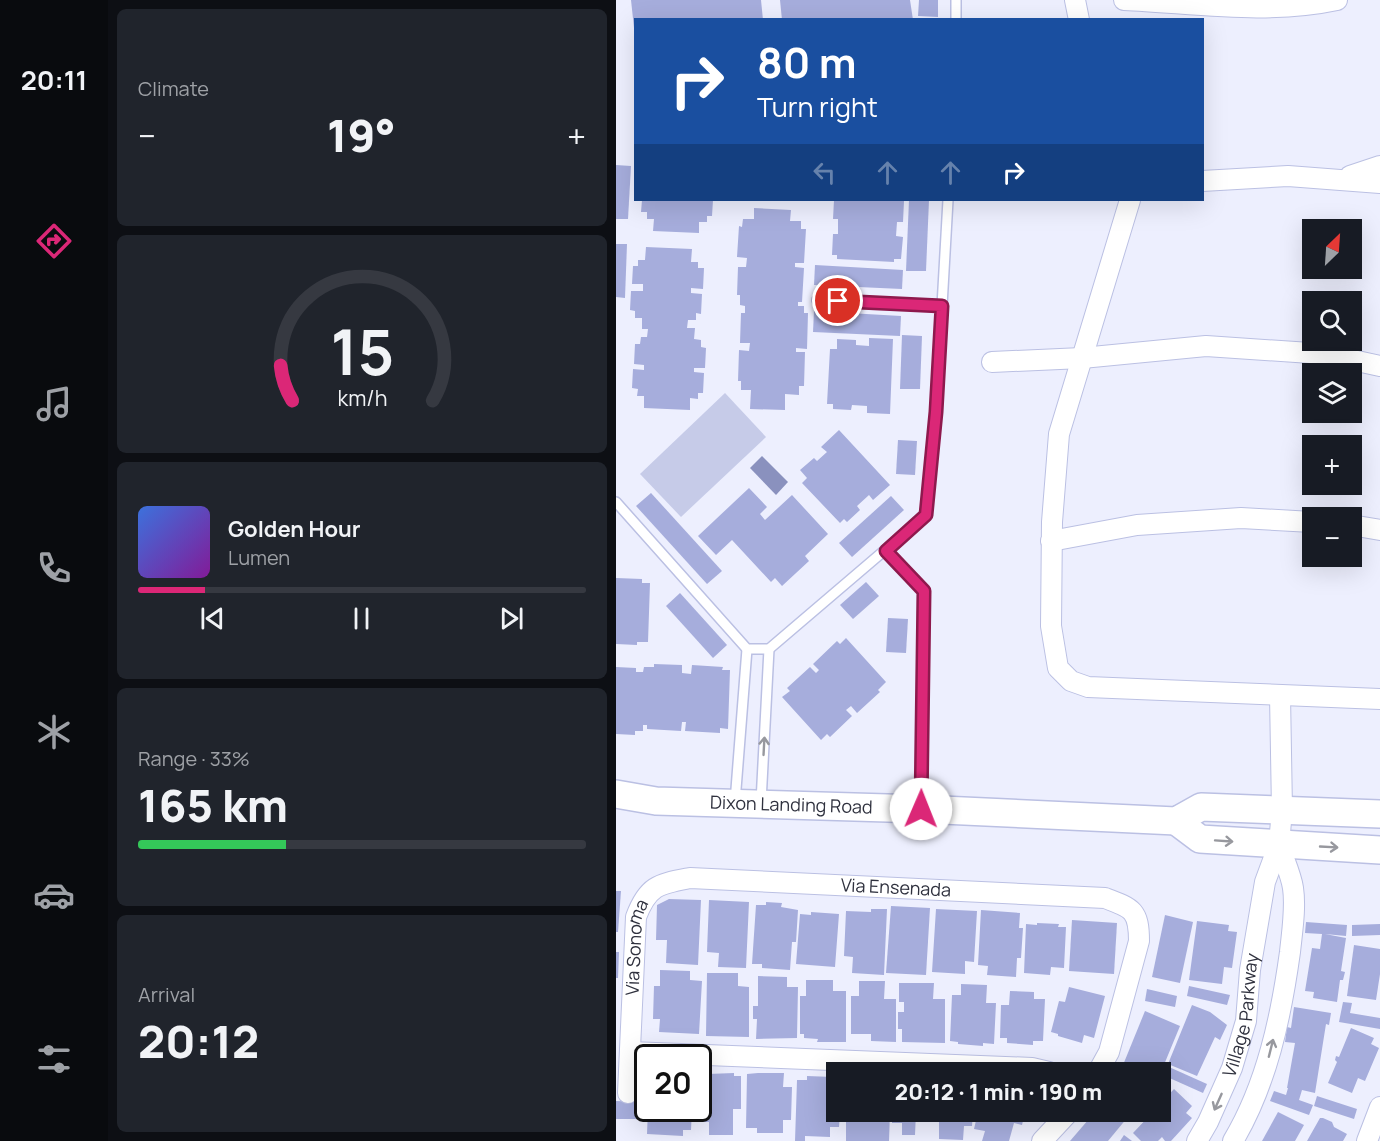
<!DOCTYPE html>
<html lang="en">
<head>
<meta charset="utf-8">
<style>
	:root { --surface:#171b24; --page:#20242c; --text:#f1f3f6; --muted:#9ea1a6; --line:#363941; --accent:#db2777 }
	body { margin:0; font-family:Manrope,sans-serif; background:var(--page); color:var(--text); height:100vh; display:flex; flex-direction:column; font-size:22px; white-space:nowrap }
	* { box-sizing:border-box; margin:0 }
	p { font-size:20px; color:var(--muted) }
	.icon { flex:none; width:33px; height:33px; fill:none; stroke:currentColor; stroke-width:2; stroke-linecap:round; stroke-linejoin:round }
	.map { position:relative; flex:1; overflow:hidden }
	.details { display:flex; flex-direction:column; gap:9px; padding:9px; background:#0d0f14; width:508px }
	.details>* { flex:none }
	.banner { position:absolute; left:18px; top:18px; width:570px; height:183px; border-radius:0px; box-shadow:0 6px 24px #0002; background:#1a4fa0; color:#fff; overflow:hidden }
	.needle { width:39px; rotate:25deg }
	.fabs { position:absolute; left:686px; top:219px; display:grid; gap:12px }
	.fabs a { display:grid; place-items:center; width:60px; height:60px; border-radius:0px; background:var(--surface); box-shadow:0 6px 24px #0002; font-size:30px }
	.speed { position:absolute; left:18px; top:1044px; display:flex; gap:12px; font-size:30px; font-weight:700; text-align:center }
	.speed>* { display:grid; place-content:center; width:78px; height:78px; border-radius:50%; background:var(--surface); box-shadow:0 6px 24px #0002; line-height:1 }
	.speed .limit { border:3px solid #111; border-radius:9px; background:#fff; color:#111 }
	.pin { position:absolute; display:grid; place-items:center; width:51px; height:51px; color:#fff; margin:-26px; border:3px solid #fff; border-radius:50%; box-shadow:0 2px 6px #0007 }
	.me { position:absolute; width:66px; margin:-33px; rotate:1deg; stroke-linejoin:round; filter:drop-shadow(0 0 4px #0008) }
	.turn { display:flex; align-items:center; gap:21px; height:126px; padding:0 24px; font-size:27px }
	.turn .icon { width:78px; height:78px; stroke-width:2.5 }
	.turn b { display:block; font-size:42px; line-height:51px }
	.lanes { display:flex; align-items:center; height:57px; padding:0 24px; background:#0003; justify-content:center; gap:30px; direction:ltr }
	.lanes .off { opacity:.35 }
	.big { font-size:45px; font-weight:800; line-height:1.1 }
	.details .card { flex:1; display:flex; flex-direction:column; justify-content:center; gap:9px; min-width:0; padding:0 21px; border-radius:9px; background:var(--page) }
	.details .dial { align-items:center; gap:0 }
	.dial svg { height:156px; overflow:visible; fill:none; stroke:var(--line); stroke-width:7; stroke-linecap:round; text-anchor:middle }
	.dial text { fill:var(--text); stroke:none }
	.song { display:flex; align-items:center; gap:18px }
	.cover { width:72px; height:72px; border-radius:9px; background:linear-gradient(135deg,hsl(220 70% 55%),hsl(290 70% 35%)) }
	.played { height:6px; border-radius:3px; background:linear-gradient(90deg,var(--accent) 15%,var(--line) 15%) }
	.keys { display:flex; justify-content:space-around; direction:ltr }
	.heat { display:flex; justify-content:space-between; align-items:center; font-size:33px; direction:ltr }
	.charge { height:9px; border-radius:4px; background:linear-gradient(90deg,#34c759 33%,var(--line) 0) }
	.trip { position:absolute; left:210px; top:1062px; width:345px; height:60px; border-radius:0px; background:var(--surface); box-shadow:0 6px 24px #0002; font-weight:800; line-height:60px; text-align:center }
	main { display:flex; flex:1; min-height:0 }
	.menu { display:flex; flex-direction:column; width:108px; justify-content:space-around; align-items:center; background:#090b0e; color:var(--muted) }
	.menu .icon { width:42px; height:42px }
	.menu .selected { color:var(--accent) }
	.menu b { font-size:27px; color:var(--text) }
	.map>svg:first-child { display:block }
	.green { fill:#c6cbe8 }
	.water { fill:#8a91be }
	.building { fill:#a6addc }
	.lines { fill:none; stroke-linecap:round; stroke-linejoin:round }
	.service-casing { stroke:#bbc0e3; stroke-width:12 }
	.minor-casing { stroke:#bbc0e3; stroke-width:22 }
	.secondary-casing { stroke:#bbc0e3; stroke-width:30 }
	.service { stroke:#fff; stroke-width:9 }
	.minor { stroke:#fff; stroke-width:20 }
	.secondary { stroke:#fff; stroke-width:27 }
	.oneway { stroke:#97989e }
	.route-casing { stroke:#8e194d; stroke-width:15 }
	.route { stroke:#db2777; stroke-width:10 }
	.labels { text-anchor:middle; stroke-width:6; stroke-linejoin:round; paint-order:stroke }
	.street-label { font-size:18px; fill:#2f313e; stroke:#fff }
</style>
</head>
<body>
<main>
<nav class="menu">
<b>20:11</b>
<svg class="icon selected" aria-label="directions" viewBox="0 0 24 24"><path d="M12 3l9 9-9 9-9-9zM9 14v-3h6M13 9l2 2-2 2"/></svg>
<svg class="icon" aria-label="music" viewBox="0 0 24 24"><path d="M9 18V5l10-2v13"/><circle cx="6" cy="18" r="3"/><circle cx="16" cy="16" r="3"/></svg>
<svg class="icon" aria-label="phone" viewBox="0 0 24 24"><path d="M5 4h4l2 5-3 2q2 4 5 5l2-3 5 2v4C11 20 4 13 5 4z"/></svg>
<svg class="icon" aria-label="climate" viewBox="0 0 24 24"><path d="M12 3v18M4 7l16 10M4 17L20 7"/></svg>
<svg class="icon" aria-label="car" viewBox="0 0 24 24"><path d="M5 17H2v-5l4-1 3-4h7l3 4 3 1v5h-3M9 17h6M6 11h13"/><circle cx="7" cy="17" r="2"/><circle cx="17" cy="17" r="2"/></svg>
<svg class="icon" aria-label="filters" viewBox="0 0 24 24"><path d="M4 7h16M4 17h16"/><circle cx="9" cy="7" r="2"/><circle cx="15" cy="17" r="2"/></svg>
</nav>
<section class="details">
<div class="card"><p>Climate</p>
<div class="heat"><a>−</a><b class="big">19°</b><a>+</a></div>
</div>
<div class="card dial"><svg viewBox="0 0 100 80">
<path d="M14 69A42 42 0 1 1 86 69"/>
<path d="M14 69A42 42 0 0 1 8 51" stroke="#db2777"/>
<text x="50" y="56" font-size="32" font-weight="700">15</text>
<text x="50" y="72" font-size="11">km/h</text>
</svg></div>
<div class="card">
<div class="song"><i class="cover"></i><div><b>Golden Hour</b><p>Lumen</p></div></div>
<div class="played"></div>
<div class="keys"><svg class="icon" aria-label="previous" viewBox="0 0 24 24"><path d="M18 5L8 12l10 7zM5 5v14"/></svg><svg class="icon" aria-label="pause" viewBox="0 0 24 24"><path d="M8 5v14M16 5v14"/></svg><svg class="icon" aria-label="next" viewBox="0 0 24 24"><path d="M6 5l10 7-10 7zM19 5v14"/></svg></div>
</div>
<div class="card"><p>Range · 33%</p><b class="big">165 km</b><div class="charge"></div></div>
<div class="card"><p>Arrival</p><b class="big">20:12</b></div>
</section>
<div class="map">
<svg width="764" height="1141" viewBox="0 0 764 1141">
	<rect width="100%" height="100%" fill="#edeffe"/>
	<polygon class="green" points="109,393 150,437 65,517 24,474"/>
	<polygon class="water" points="146,456 172,482 160,495 134,468"/>
	<g class="building">
		<polygon points="15,0 145,0 147,20 20,20 18,28"/>
		<polygon points="164,0 294,0 297,20 166,20"/>
		<polygon points="303,0 322,0 322,17 302,16"/>
		<polygon points="0,165 15,166 12,219 0,219"/>
		<polygon points="26,200 97,200 96,216 91,216 91,222 83,222 83,233 37,231 38,219 31,219 31,212 25,212"/>
		<polygon points="218,200 288,201 287,222 281,222 280,236 287,237 285,259 278,259 278,262 221,259 221,255 216,255 217,234 222,234 222,219 217,219"/>
		<polygon points="293,200 313,200 310,271 290,271"/>
		<polygon points="138,208 175,210 174,221 185,221 185,229 190,229 188,263 179,263 179,267 188,268 186,302 182,302 182,306 188,306 188,313 192,313 191,349 180,348 180,352 189,352 188,386 183,386 183,395 169,394 169,410 134,409 135,390 125,390 125,381 122,381 123,350 133,351 134,343 124,343 125,313 129,313 129,306 124,305 124,295 121,295 122,267 130,267 131,258 121,257 123,226 126,227 127,219 138,219"/>
		<polygon points="0,244 11,244 9,298 0,297"/>
		<polygon points="30,247 76,249 75,262 82,262 82,268 88,268 87,289 75,288 75,293 86,294 85,314 80,313 80,320 72,320 71,328 79,328 78,339 85,340 85,347 90,348 89,368 78,368 78,372 88,373 87,393 82,393 82,399 74,398 74,410 28,408 28,396 21,396 22,389 16,388 17,369 28,370 28,365 18,364 19,344 24,344 25,337 31,337 32,329 26,329 26,318 19,318 19,311 14,310 15,291 27,291 27,284 16,284 17,266 22,266 22,260 29,260"/>
		<polygon points="199,265 287,270 286,289 198,285"/>
		<polygon points="198,311 285,316 284,336 197,332"/>
		<polygon points="286,335 306,336 304,389 284,389"/>
		<polygon points="253,338 277,339 274,414 251,413 251,406 236,405 235,410 217,409 217,404 211,404 214,349 221,349 221,339 240,340 240,345 253,346"/>
		<polygon points="223,430 274,485 257,500 253,495 241,506 244,510 231,522 228,519 224,523 186,483 191,478 184,470 198,458 201,461 211,452 205,447"/>
		<polygon points="282,440 301,441 299,475 280,474"/>
		<polygon points="133,488 151,507 144,514 149,520 176,495 212,534 189,556 193,561 166,586 159,578 155,582 116,540 100,555 82,536"/>
		<polygon points="35,493 106,571 91,584 20,506"/>
		<polygon points="275,496 288,510 236,557 223,543"/>
		<polygon points="0,578 26,579 26,583 34,583 32,642 21,642 21,645 0,644"/>
		<polygon points="250,582 263,596 237,619 224,605"/>
		<polygon points="64,593 111,645 97,658 50,606"/>
		<polygon points="272,618 292,619 290,653 270,652"/>
		<polygon points="230,638 270,682 262,690 264,692 241,713 235,706 230,710 236,716 214,737 211,734 205,740 166,697 174,691 171,688 194,667 200,673 203,670 197,664 221,641 224,644"/>
		<polygon points="38,664 66,665 66,673 75,674 76,665 107,667 106,670 114,670 112,729 104,728 104,733 69,731 70,722 66,722 65,731 31,729 31,725 27,725 27,731 19,731 19,735 0,734 0,667 20,668 20,672 27,672 28,667 38,667"/>
		<polygon points="0,891 5,891 2,932 0,932"/>
		<polygon points="53,899 85,900 82,965 50,963 51,940 40,940 41,905"/>
		<polygon points="93,900 133,902 130,968 102,967 103,953 91,952"/>
		<polygon points="150,902 166,903 165,907 182,910 180,942 176,942 174,970 146,968 146,964 136,964 140,905 150,905"/>
		<polygon points="275,906 314,908 310,975 270,973"/>
		<polygon points="255,909 271,909 268,975 236,973 237,957 228,956 230,911 255,912"/>
		<polygon points="320,909 361,911 358,962 349,961 349,974 316,972"/>
		<polygon points="365,910 404,913 403,928 407,928 405,958 401,958 400,977 371,975 372,966 362,965"/>
		<polygon points="195,912 223,914 219,967 180,964 184,914 195,915"/>
		<polygon points="549,915 577,922 564,983 536,977"/>
		<polygon points="456,920 501,923 498,974 453,971"/>
		<polygon points="581,921 613,925 612,931 621,932 616,968 608,967 606,984 573,980"/>
		<polygon points="690,922 731,925 730,936 709,934 730,938 725,971 729,972 727,980 724,980 721,1002 697,998 698,992 689,991 696,948 704,949 706,934 689,933"/>
		<polygon points="421,923 443,924 442,927 450,927 448,968 435,967 434,975 408,973 410,924 421,925"/>
		<polygon points="764,924 764,935 736,936 736,925"/>
		<polygon points="738,945 764,949 764,974 760,1000 731,996"/>
		<polygon points="0,952 3,952 2,978 0,978"/>
		<polygon points="44,970 74,971 74,980 86,981 83,1034 43,1032 44,1019 37,1019 38,986 44,986"/>
		<polygon points="91,973 122,973 122,986 133,987 133,1037 90,1036"/>
		<polygon points="142,976 171,977 171,987 182,987 181,1038 140,1039 141,1019 137,1019 137,1006 142,1006"/>
		<polygon points="190,980 217,980 217,991 230,991 230,1042 201,1042 202,1039 188,1038 188,1034 184,1034 184,996 190,996"/>
		<polygon points="243,981 269,981 268,999 280,999 280,1042 255,1041 255,1034 235,1034 235,996 243,996"/>
		<polygon points="283,983 318,983 317,999 329,999 329,1043 286,1042 286,1029 282,1029 282,1012 288,1012 288,1002 283,1002"/>
		<polygon points="345,984 371,985 370,1003 380,1003 378,1044 367,1043 367,1046 342,1044 342,1042 334,1041 336,995 345,995"/>
		<polygon points="573,986 614,995 611,1005 571,996"/>
		<polygon points="453,987 489,996 478,1038 468,1035 466,1043 442,1036 442,1034 435,1032 443,1001 449,1002"/>
		<polygon points="531,989 561,996 559,1007 529,1001"/>
		<polygon points="394,991 418,992 418,999 429,999 427,1041 417,1041 417,1045 391,1043 391,1038 384,1038 385,1005 393,1005"/>
		<polygon points="727,1002 736,1003 734,1013 764,1018 764,1029 723,1022"/>
		<polygon points="576,1005 594,1012 611,1025 604,1040 599,1037 581,1076 552,1064"/>
		<polygon points="678,1007 715,1013 713,1025 710,1024 699,1093 686,1090 683,1100 697,1105 693,1115 654,1101 658,1091 670,1095 672,1088 671,1088 679,1043 669,1042 671,1027 675,1028"/>
		<polygon points="529,1011 564,1026 545,1072 525,1072 507,1065"/>
		<polygon points="735,1028 758,1038 755,1044 763,1048 749,1081 742,1078 736,1093 712,1083 721,1062 719,1060 720,1056 723,1057"/>
		<polygon points="553,1067 591,1084 587,1093 549,1076"/>
		<polygon points="118,1073 118,1076 125,1076 125,1109 117,1109 117,1135 93,1135 93,1122 83,1122 83,1081 92,1081 92,1074"/>
		<polygon points="142,1073 168,1073 167,1087 176,1087 175,1120 167,1120 167,1133 141,1133 141,1128 130,1128 131,1074"/>
		<polygon points="191,1076 217,1077 216,1090 220,1091 220,1112 224,1112 223,1127 214,1127 214,1137 189,1136 189,1141 179,1141 181,1080 191,1080"/>
		<polygon points="558,1089 576,1106 570,1113 576,1118 555,1141 549,1141 546,1137 542,1141 525,1141 517,1133 537,1112 544,1112 544,1104"/>
		<polygon points="701,1096 741,1109 738,1119 698,1106"/>
		<polygon points="0,1101 25,1102 25,1119 0,1119"/>
		<polygon points="32,1108 76,1108 75,1130 67,1130 67,1136 31,1134"/>
		<polygon points="230,1112 274,1112 273,1141 230,1141"/>
		<polygon points="276,1112 300,1112 299,1135 286,1135 286,1123 276,1123"/>
		<polygon points="312,1112 357,1112 356,1126 348,1126 347,1140 323,1139 323,1122 312,1121"/>
		<polygon points="362,1112 409,1112 406,1125 398,1123 393,1141 366,1141 369,1131 358,1129"/>
		<polygon points="479,1112 516,1112 492,1141 454,1141"/>
		<polygon points="662,1112 688,1125 679,1141 646,1141"/>
		<polygon points="704,1118 707,1118 716,1122 718,1127 731,1134 727,1141 691,1141"/>
		<polygon points="508,1135 516,1141 504,1141"/>
	</g>
	<g class="lines">
		<defs>
			<g id="service">
				<polyline points="340,0 340,20"/>
				<polyline points="201,300 326,306"/>
				<polyline points="0,502 131,649 153,649 310,515 320,412 332,200"/>
				<polyline points="270,551 307,591 305,807"/>
				<polyline points="119,802 131,649"/>
				<polyline points="145,802 153,649"/>
			</g>
			<g id="minor">
				<polyline points="459,0 463,20"/>
				<path d="M508 0C578 3 651 15 721 0"/>
				<polyline points="734,176 764,166"/>
				<polyline points="586,181 672,176 764,183"/>
				<polyline points="514,200 443,434 436,522 435,626 442,668 455,681 472,687 764,699"/>
				<polyline points="376,362 466,358 590,346 709,354 764,366"/>
				<polyline points="735,525 764,530"/>
				<polyline points="435,541 521,525 625,518 696,522"/>
				<polyline points="14,1052 416,1068 433,1072"/>
				<path id="s1" d="M12 1093 20 917C32 885 43 884 74 878L489 898C516 908 523 910 523 941L493 1052 482 1072"/>
				<polyline points="426,1141 453,1112"/>
				<path id="s2" d="M581 1141 592 1122 616 1068 630 1021 634 970 649 882 663 844 666 810 664 695"/>
				<path d="M617 1141C651 1084 665 1017 674 952 676 932 680 908 677 888 675 874 667 858 663 844"/>
				<polyline points="751,1141 764,1107"/>
			</g>
			<g id="secondary">
				<path id="s3" d="M0 794 40 801 305 809 560 821 585 807 764 814"/>
				<polyline points="560,821 584,839 764,850"/>
			</g>
		</defs>
		<use href="#service" class="service-casing"/>
		<use href="#minor" class="minor-casing"/>
		<use href="#secondary" class="secondary-casing"/>
		<use href="#service" class="service"/>
		<use href="#minor" class="minor"/>
		<use href="#secondary" class="secondary"/>
	</g>
	<defs><path id="oneway-shaft" d="M-6 0H5M1.5-3L5.5 0L1.5 3" fill="none" stroke-width="1.6" stroke-linecap="round" stroke-linejoin="round" transform="scale(1.5)"/></defs>
	<g class="oneway">
		<use href="#oneway-shaft" transform="translate(148 746) rotate(-87)"/>
		<use href="#oneway-shaft" transform="translate(608 841) rotate(4)"/>
		<use href="#oneway-shaft" transform="translate(713 847) rotate(3)"/>
		<use href="#oneway-shaft" transform="translate(655 1048) rotate(-76)"/>
		<use href="#oneway-shaft" transform="translate(602 1102) rotate(114)"/>
	</g>
	<g class="lines">
		<defs>
			<polyline id="route" points="222,301 326,306 320,412 310,515 270,551 308,591 305,809"/>
		</defs>
		<use href="#route" class="route-casing"/>
		<use href="#route" class="route"/>
	</g>
	<g class="labels">
		<g class="street-label">
			<text dy="6" stroke="none"><textPath href="#s3" startOffset="176">Dixon Landing Road</textPath></text>
			<text dy="6" stroke="none"><textPath href="#s1" startOffset="454">Via Ensenada</textPath></text>
			<text dy="6" stroke="none"><textPath href="#s1" startOffset="146">Via Sonoma</textPath></text>
			<text dy="6" stroke="none"><textPath href="#s2" startOffset="135">Village Parkway</textPath></text>
		</g>
	</g>
</svg>
<div class="fabs">
<a><svg class="needle" viewBox="-14 -14 28 28"><path d="M0-13l5 13h-10z" fill="#e53935"/><path d="M0 13l5-13h-10z" fill="#9ea1a6"/></svg></a>
<a><svg class="icon" aria-label="search" viewBox="0 0 24 24"><circle cx="10" cy="10" r="6"/><path d="M15 15l6 6"/></svg></a>
<a><svg class="icon" aria-label="layers" viewBox="0 0 24 24"><path d="M12 4l9 5-9 5-9-5zM3 14l9 5 9-5"/></svg></a>
<a>+</a>
<a>−</a>
</div>
<div class="speed"><div class="limit">20</div></div>
<div class="pin" style="left:222px;top:301px;background:#d93025"><svg class="icon" aria-label="arrive" viewBox="0 0 24 24"><path d="M6 21V4h12l-3 4 3 4H6"/></svg></div>
<svg class="me" style="left:305px;top:809px" viewBox="-20 -20 40 40"><circle r="19" fill="#fff"/><path d="M0-13L10 11 0 6-10 11z" fill="#db2777"/></svg>
<div class="trip">20:12 · 1 min · 190 m</div>
<div class="banner">
<div class="turn"><svg class="icon" aria-label="right" viewBox="0 0 24 24"><path d="M7 20v-9h11M14 6l5 5-5 5"/></svg><div><b>80 m</b>Turn right</div></div>
<div class="lanes"><svg class="icon off" aria-label="left" viewBox="0 0 24 24"><path d="M17 20v-9H6M10 6l-5 5 5 5"/></svg><svg class="icon off" aria-label="ahead" viewBox="0 0 24 24"><path d="M12 20V5M6 11l6-6 6 6"/></svg><svg class="icon off" aria-label="ahead" viewBox="0 0 24 24"><path d="M12 20V5M6 11l6-6 6 6"/></svg><svg class="icon" aria-label="right" viewBox="0 0 24 24"><path d="M7 20v-9h11M14 6l5 5-5 5"/></svg></div>
</div>
</div>
</main>
</body>
</html>
